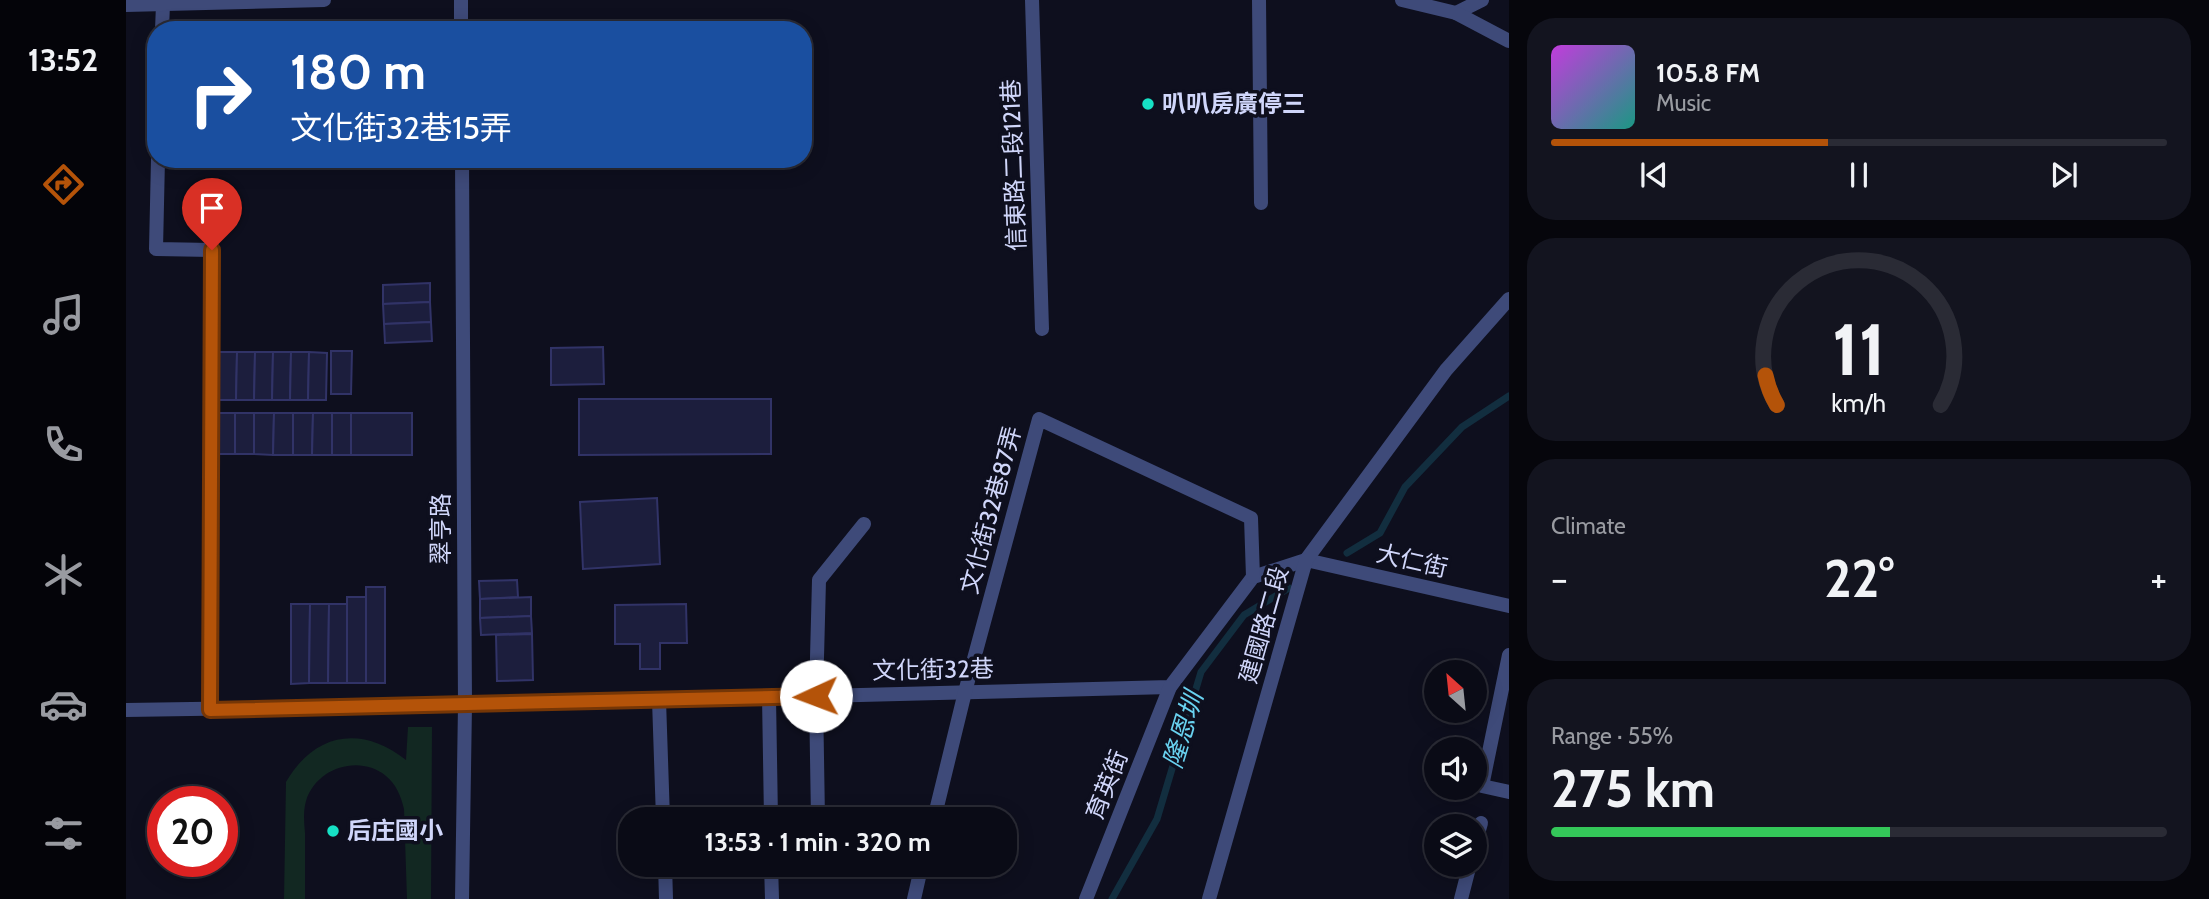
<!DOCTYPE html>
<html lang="en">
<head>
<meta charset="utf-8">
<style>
	:root { --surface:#0a0b16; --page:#13141f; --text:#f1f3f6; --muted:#999ba1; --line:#2a2b35; --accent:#b45309 }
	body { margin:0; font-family:Cabin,"Noto Sans TC",sans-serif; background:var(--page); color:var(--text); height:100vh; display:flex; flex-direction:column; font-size:26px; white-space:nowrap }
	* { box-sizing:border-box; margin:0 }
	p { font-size:23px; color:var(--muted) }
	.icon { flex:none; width:38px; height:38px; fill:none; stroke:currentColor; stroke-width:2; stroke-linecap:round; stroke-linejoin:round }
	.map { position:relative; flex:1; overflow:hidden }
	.details { display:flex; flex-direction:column; gap:18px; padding:18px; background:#06060c; width:700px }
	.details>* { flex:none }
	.top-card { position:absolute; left:21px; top:21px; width:665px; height:147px; border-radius:28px; box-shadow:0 4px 18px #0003,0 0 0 2px var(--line); background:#1a4fa0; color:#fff; overflow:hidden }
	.needle { width:46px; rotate:333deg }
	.fabs { position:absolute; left:1298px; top:660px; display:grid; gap:14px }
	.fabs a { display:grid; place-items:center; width:63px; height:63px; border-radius:50%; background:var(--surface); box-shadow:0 4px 18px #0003,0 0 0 2px var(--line); font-size:35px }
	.speed { position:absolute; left:21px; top:786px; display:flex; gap:14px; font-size:35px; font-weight:700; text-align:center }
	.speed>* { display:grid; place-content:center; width:91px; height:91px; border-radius:50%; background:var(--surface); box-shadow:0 4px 18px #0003,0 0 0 2px var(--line); line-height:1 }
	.speed .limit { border:10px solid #d22; background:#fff; color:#111 }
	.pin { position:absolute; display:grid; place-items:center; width:60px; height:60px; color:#fff; margin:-72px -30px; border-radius:50% 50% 50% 0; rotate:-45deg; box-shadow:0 0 7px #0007 }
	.pin .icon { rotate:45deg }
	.me { position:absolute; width:77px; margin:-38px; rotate:268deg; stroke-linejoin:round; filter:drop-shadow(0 0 5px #0008) }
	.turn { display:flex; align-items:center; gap:24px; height:147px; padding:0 28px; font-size:32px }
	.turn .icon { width:91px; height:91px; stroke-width:2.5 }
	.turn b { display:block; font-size:49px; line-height:60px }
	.big { font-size:52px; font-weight:800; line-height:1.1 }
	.details .card { flex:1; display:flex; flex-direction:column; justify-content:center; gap:10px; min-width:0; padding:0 24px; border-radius:28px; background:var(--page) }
	.details .dial { align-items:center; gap:0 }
	.dial svg { height:182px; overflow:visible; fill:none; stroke:var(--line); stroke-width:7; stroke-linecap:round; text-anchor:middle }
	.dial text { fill:var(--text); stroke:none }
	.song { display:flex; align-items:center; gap:21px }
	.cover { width:84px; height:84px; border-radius:10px; background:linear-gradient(135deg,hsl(290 70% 55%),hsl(170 70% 35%)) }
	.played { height:7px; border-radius:4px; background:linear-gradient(90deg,var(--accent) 45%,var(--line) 45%) }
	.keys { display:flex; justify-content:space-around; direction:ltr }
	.heat { display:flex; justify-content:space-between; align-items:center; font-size:38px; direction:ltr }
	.charge { height:10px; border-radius:5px; background:linear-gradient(90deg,#34c759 55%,var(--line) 0) }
	.trip { position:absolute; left:492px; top:807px; width:399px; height:70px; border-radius:28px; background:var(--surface); box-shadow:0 4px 18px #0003,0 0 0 2px var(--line); font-weight:800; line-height:70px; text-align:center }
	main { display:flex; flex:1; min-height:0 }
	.dock { display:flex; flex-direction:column; width:126px; justify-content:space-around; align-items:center; background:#040409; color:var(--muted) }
	.dock .icon { width:49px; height:49px }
	.dock .active { color:var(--accent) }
	.dock b { font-size:32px; color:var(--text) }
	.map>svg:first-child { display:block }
	.green { fill:#122822 }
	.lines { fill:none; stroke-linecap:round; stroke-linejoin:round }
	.stream { stroke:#122e3f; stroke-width:7 }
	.building { fill:#1c1e3d; stroke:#313367; stroke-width:2 }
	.service { stroke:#3e4a79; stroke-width:14 }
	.minor { stroke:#3e4a79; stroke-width:14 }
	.tertiary { stroke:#3e4a79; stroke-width:14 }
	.route-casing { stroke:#753606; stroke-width:18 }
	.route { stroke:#b45309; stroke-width:12 }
	.poi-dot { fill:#16e1c5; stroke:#0e0f1e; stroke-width:2.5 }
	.labels { text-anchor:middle; stroke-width:7; stroke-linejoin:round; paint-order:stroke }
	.poi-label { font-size:24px; font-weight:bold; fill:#d0d6fa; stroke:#0e0f1e; text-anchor:start }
	.street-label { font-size:24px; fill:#d0d6fa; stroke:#0e0f1e }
	.water-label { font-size:26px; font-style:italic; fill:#69d2f0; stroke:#0e0f1e }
</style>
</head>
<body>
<main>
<nav class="dock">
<b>13:52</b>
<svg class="icon active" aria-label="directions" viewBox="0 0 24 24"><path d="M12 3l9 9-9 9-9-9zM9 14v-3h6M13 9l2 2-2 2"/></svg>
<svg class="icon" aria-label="music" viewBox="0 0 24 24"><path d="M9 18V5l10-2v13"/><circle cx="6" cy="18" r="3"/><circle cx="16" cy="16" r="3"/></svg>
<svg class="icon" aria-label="phone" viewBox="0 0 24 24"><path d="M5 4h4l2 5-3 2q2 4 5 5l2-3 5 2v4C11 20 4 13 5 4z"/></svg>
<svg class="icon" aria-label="climate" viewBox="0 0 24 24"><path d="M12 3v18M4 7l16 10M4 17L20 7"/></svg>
<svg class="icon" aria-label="car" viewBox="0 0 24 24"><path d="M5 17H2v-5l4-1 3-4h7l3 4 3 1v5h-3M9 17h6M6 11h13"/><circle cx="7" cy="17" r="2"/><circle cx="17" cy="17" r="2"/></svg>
<svg class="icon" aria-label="filters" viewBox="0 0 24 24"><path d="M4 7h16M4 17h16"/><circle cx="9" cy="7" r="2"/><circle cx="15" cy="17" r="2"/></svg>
</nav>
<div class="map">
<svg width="1383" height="899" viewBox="0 0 1383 899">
	<rect width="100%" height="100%" fill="#0e0f1e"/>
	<path class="green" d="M282 727H306L305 899H281L278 809C275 796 270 784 260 776 233 754 190 768 180 801 177 812 178 822 179 833 179 855 179 877 179 899H158L160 782C189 732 236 725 280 760Z"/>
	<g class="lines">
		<g class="stream">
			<polyline points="1221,553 1254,533 1279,487 1336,427 1383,396"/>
			<polyline points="986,899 1031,819 1075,672 1118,615 1163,588"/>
		</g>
	</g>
	<g class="building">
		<polygon points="304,283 304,302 257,304 257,285"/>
		<polygon points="304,302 305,322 258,324 257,304"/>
		<polygon points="305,322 306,341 259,343 258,324"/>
		<polygon points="477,347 478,384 425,385 425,348"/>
		<polygon points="205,351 226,351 225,394 205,394"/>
		<polygon points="93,352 111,352 110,400 92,400"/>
		<polygon points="111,352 129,352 128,400 110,400"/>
		<polygon points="129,352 147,352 146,400 128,400"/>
		<polygon points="147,352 165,352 164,400 146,400"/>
		<polygon points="165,352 183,352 182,400 164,400"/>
		<polygon points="183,352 201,353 200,400 182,400"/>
		<polygon points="453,399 645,399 645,454 453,455"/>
		<polygon points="90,413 109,413 109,454 89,454"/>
		<rect x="109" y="413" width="19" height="41"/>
		<polygon points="128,413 148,413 147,455 128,454"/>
		<polygon points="148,413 167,413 167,455 147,455"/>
		<polygon points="167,413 187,413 186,455 167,455"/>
		<polygon points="187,413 206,413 206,455 186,455"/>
		<rect x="206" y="413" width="19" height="42"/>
		<rect x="225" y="413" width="61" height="42"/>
		<polygon points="531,498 534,564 457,569 454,502"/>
		<polygon points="391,580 392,597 354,599 353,581"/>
		<rect x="240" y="587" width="19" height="96"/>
		<rect x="221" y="597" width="19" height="86"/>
		<polygon points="405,597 405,616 354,618 354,599"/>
		<polygon points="165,604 184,604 183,683 165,684"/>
		<polygon points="184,604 203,604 202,683 183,683"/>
		<polygon points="203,604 221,604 221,683 202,683"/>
		<polygon points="560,604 561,643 534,643 534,669 514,669 514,644 489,644 489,605"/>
		<polygon points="405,616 406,633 355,635 354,618"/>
		<polygon points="406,634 407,680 371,681 370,635"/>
	</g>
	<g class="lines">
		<g class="service">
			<polyline points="906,0 916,329"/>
			<polyline points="1133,0 1135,203"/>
			<polyline points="1330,13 1356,0"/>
			<polyline points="36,30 37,4"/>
			<polyline points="32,159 30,249 86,250 84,710"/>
			<polyline points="643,697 645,819"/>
			<polyline points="533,700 537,819"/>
			<polyline points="0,710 339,705 1044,687 1127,577 1180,560"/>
			<polyline points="692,819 690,696 693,580 738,524"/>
			<polyline points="808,819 839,692 913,419 1125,518 1127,577"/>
			<polyline points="539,864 540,899"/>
			<polyline points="645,864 646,899"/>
			<polyline points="788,899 796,864"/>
			<polyline points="960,899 1044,687"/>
		</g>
		<g class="minor">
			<polyline points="335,0 335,30"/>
			<polyline points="1276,0 1330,13 1383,41"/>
			<polyline points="0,5 198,0"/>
			<polyline points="336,159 339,705 336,899"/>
			<polyline points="1180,560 1383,606"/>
			<polyline points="1383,655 1356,786 1383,792"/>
			<polyline points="1349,844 1355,823"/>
			<polyline points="1335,899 1344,864"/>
		</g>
		<polyline class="tertiary" points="1083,899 1180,560 1320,370 1383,299"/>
	</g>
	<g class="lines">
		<defs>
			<polyline id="route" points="86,250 84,710 690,696"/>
		</defs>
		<use href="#route" class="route-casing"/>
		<use href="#route" class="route"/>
	</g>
	<g class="poi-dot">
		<circle cx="1022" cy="104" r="7"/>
		<circle cx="207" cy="831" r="7"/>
	</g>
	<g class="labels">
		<g class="poi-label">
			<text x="1036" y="112">叭叭房廣停三</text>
			<text x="221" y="839">后庄國小</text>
		</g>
		<g class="street-label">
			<text transform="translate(888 165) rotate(-92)" y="8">信東路二段121巷</text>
			<text transform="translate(865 510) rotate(-75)" y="8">文化街32巷87弄</text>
			<text transform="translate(315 529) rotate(-90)" y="8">翠亨路</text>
			<text transform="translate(1286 561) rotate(13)" y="8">大仁街</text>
			<text transform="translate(1138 625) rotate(-74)" y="8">建國路二段</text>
			<text transform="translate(807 670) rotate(-1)" y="8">文化街32巷</text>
			<text transform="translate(981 785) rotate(-68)" y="8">育英街</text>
		</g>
		<g class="water-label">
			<text transform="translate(1057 730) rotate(-73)" y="9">隆恩圳</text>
		</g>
	</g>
</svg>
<div class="fabs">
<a><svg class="needle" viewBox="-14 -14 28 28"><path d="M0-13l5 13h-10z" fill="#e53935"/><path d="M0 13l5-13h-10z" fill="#999ba1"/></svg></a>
<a><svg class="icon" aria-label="sound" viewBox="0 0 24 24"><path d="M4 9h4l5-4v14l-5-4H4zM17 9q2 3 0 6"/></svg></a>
<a><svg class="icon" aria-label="layers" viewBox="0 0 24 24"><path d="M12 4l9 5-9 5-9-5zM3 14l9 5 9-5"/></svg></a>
</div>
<div class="speed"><div class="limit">20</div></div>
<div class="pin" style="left:86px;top:250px;background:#d93025"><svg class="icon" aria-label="arrive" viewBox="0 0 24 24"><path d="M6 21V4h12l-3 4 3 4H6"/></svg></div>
<svg class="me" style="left:690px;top:696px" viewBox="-20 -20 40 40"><circle r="19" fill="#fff"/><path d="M0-13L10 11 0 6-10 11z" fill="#b45309"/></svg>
<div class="trip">13:53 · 1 min · 320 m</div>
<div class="top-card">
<div class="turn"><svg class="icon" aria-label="right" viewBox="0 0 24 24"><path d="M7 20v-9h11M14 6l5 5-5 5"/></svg><div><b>180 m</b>文化街32巷15弄</div></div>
</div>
</div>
<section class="details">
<div class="card">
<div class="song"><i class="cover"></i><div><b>105.8 FM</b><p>Music</p></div></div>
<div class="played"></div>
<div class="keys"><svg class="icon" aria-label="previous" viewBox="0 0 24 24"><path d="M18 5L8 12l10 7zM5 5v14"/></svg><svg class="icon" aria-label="pause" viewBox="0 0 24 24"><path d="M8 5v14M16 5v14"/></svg><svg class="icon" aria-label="next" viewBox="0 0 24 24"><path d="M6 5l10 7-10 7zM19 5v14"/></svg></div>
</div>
<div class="card dial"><svg viewBox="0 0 100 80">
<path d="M14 69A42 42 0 1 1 86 69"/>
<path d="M14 69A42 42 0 0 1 9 56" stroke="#b45309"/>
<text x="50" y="56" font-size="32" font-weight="700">11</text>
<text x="50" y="72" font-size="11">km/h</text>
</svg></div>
<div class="card"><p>Climate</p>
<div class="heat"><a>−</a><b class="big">22°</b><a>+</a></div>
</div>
<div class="card"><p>Range · 55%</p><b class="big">275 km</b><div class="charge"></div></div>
</section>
</main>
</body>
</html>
